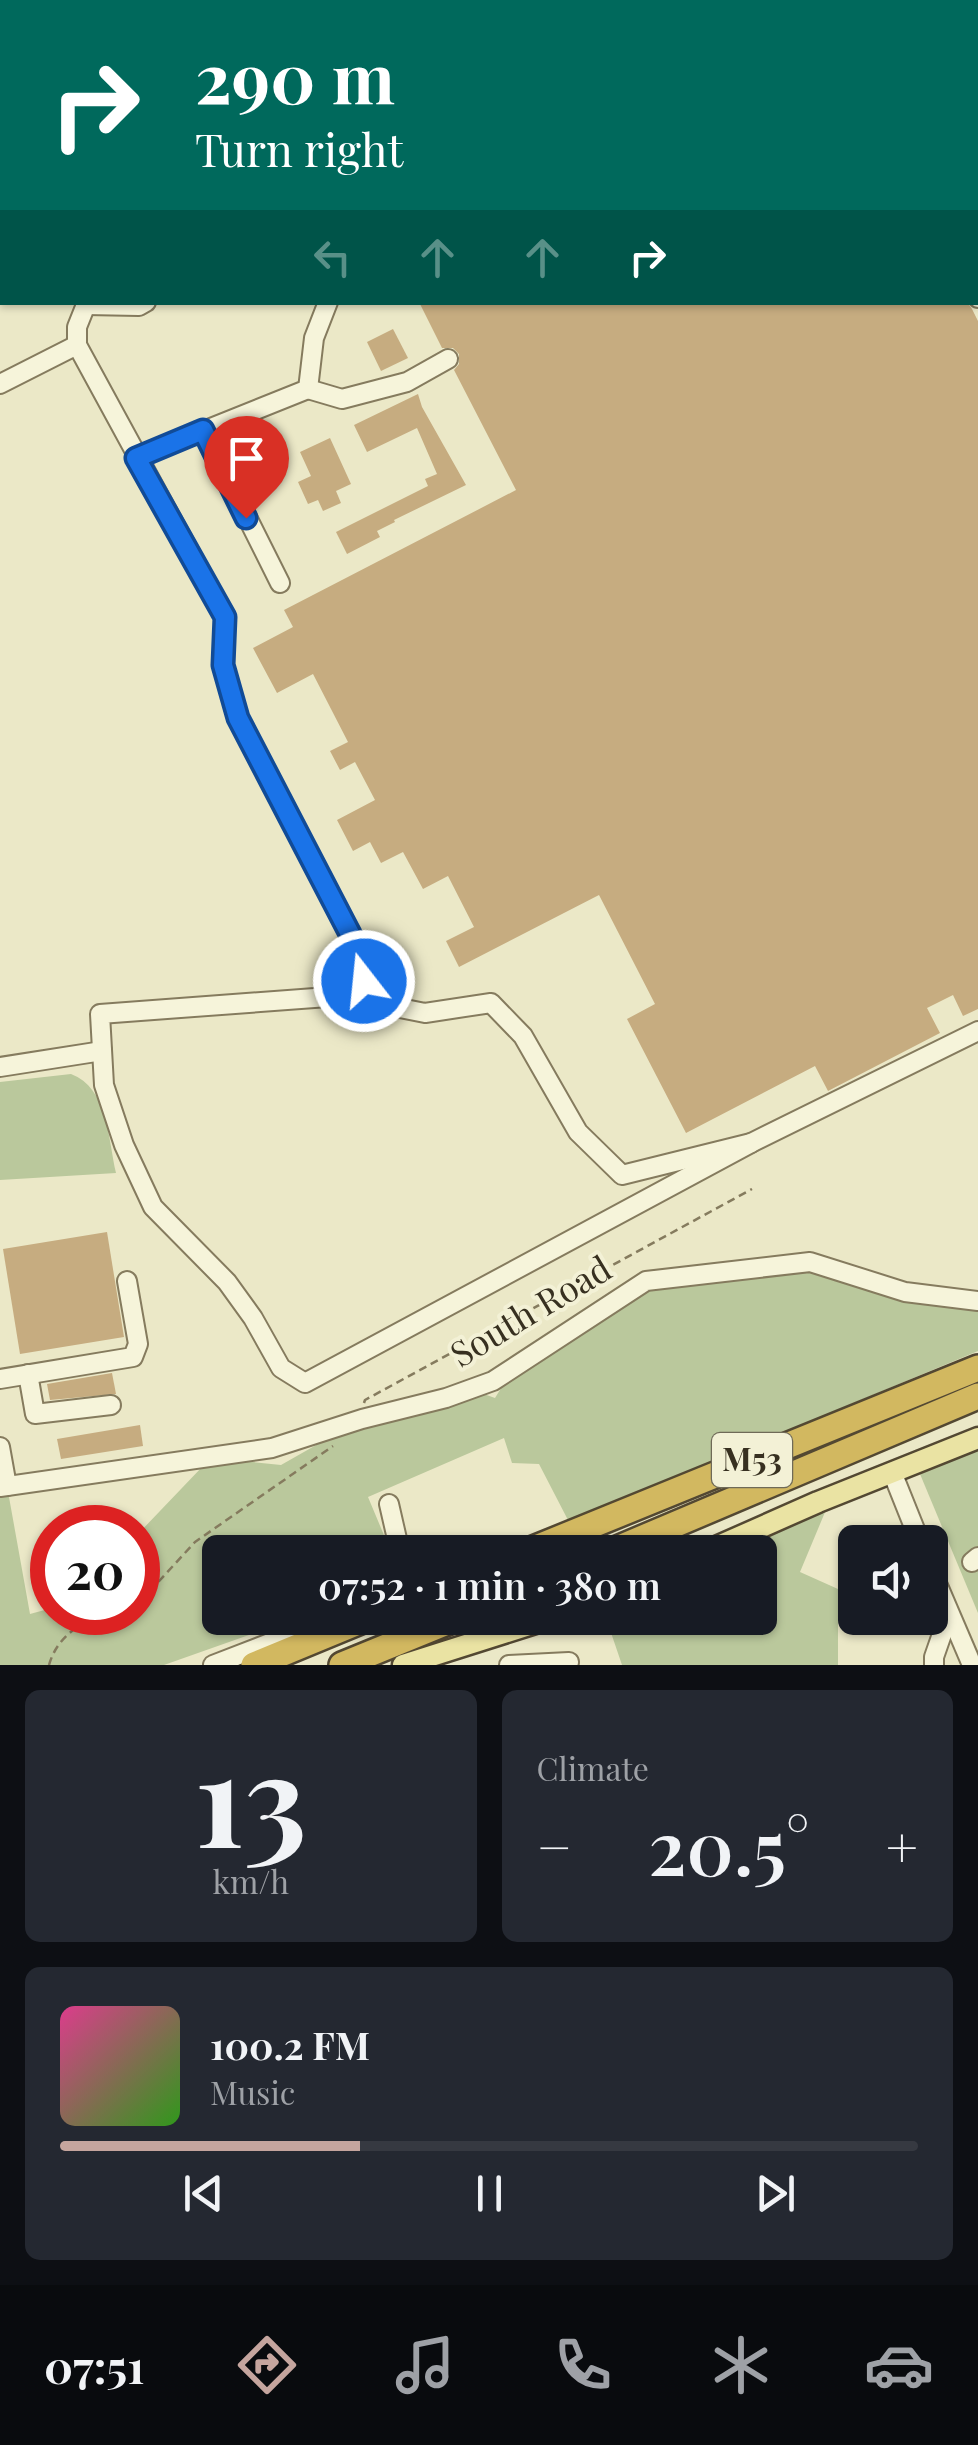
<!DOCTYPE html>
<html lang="en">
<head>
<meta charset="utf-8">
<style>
	:root { --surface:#171b24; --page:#242831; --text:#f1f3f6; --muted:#9ea1a6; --line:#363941; --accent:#c5a59e }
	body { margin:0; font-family:"Playfair Display",serif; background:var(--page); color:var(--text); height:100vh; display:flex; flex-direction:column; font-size:38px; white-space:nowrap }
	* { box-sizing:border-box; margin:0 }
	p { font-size:32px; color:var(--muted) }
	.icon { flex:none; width:55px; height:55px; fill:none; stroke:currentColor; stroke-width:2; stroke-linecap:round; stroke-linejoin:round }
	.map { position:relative; height:1665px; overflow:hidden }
	.details { display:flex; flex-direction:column; gap:25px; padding:25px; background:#0d0f14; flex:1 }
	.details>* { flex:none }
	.top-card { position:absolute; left:0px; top:0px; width:980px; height:305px; box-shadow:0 2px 8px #0004; background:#00695c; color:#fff; overflow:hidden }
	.fabs { position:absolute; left:838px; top:1525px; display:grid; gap:20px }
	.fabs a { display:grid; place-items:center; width:110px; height:110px; border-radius:15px; background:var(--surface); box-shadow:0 2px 8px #0004; font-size:50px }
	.speed { position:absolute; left:30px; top:1505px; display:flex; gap:20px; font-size:50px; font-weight:700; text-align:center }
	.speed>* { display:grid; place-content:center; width:130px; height:130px; border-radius:50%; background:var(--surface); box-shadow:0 2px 8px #0004; line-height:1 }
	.speed .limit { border:15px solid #d22; background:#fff; color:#111 }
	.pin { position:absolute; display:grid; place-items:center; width:85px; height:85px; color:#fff; margin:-102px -42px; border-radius:50% 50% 50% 0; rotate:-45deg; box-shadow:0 0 10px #0007 }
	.pin .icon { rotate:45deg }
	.me { position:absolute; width:110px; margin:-55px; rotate:344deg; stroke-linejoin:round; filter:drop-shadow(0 0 8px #0008) }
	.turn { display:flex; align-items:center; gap:35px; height:210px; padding:0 30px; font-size:45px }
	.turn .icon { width:130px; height:130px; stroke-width:2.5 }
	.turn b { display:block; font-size:70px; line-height:85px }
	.lanes { display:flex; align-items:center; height:95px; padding:0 30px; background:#0003; justify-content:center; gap:50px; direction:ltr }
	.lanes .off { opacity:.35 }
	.big { font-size:75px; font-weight:600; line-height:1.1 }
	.details .tile { flex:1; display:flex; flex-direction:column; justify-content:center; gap:15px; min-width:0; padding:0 35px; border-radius:15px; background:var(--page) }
	.details .dial { align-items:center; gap:0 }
	.dial b { font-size:130px; line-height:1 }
	.song { display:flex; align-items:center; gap:30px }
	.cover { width:120px; height:120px; border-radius:15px; background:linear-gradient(135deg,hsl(330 70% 55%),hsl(110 70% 35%)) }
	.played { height:10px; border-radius:5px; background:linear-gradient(90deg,var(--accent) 35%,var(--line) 35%) }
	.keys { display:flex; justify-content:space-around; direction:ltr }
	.heat { display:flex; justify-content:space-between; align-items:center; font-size:55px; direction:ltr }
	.details .tiles { flex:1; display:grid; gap:25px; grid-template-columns:1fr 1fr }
	.tile:last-child { grid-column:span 2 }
	.trip { position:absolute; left:202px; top:1535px; width:575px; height:100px; border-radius:15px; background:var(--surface); box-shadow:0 2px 8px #0004; font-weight:600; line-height:100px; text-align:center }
	.dock { display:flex; height:160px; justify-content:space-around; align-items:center; background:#090b0e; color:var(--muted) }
	.dock .icon { width:70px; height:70px }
	.dock .selected { color:var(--accent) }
	.dock b { font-size:45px; color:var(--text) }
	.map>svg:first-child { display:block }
	.green { fill:#bac89c }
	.building { fill:#c6ac80 }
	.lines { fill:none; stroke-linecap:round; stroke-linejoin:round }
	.minor-casing { stroke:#857b5e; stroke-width:22 }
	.major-casing { stroke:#534832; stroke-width:25 }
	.highway-casing { stroke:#534832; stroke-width:30 }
	.path { stroke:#857b5e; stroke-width:2.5; stroke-dasharray:8 5; stroke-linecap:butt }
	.minor { stroke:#f6f4da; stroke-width:18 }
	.major { stroke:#eae3a3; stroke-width:20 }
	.highway { stroke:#d2b860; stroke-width:25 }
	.route-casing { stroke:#114b97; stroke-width:25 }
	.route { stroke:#1a73e8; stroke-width:18 }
	.labels { text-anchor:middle; stroke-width:8; stroke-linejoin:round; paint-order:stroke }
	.shield { fill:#f3f1d6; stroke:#6f6a57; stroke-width:2.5 }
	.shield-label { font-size:32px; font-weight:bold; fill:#373020 }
	.street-label { font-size:35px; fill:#373020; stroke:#f3f1d6 }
</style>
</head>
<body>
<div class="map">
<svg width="978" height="1665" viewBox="0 0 978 1665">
	<rect width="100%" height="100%" fill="#ebe8c7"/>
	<g class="green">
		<path d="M71 1074C108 1088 108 1138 116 1173L0 1180V1082Z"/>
		<polygon points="810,1262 978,1301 978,1351 569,1522 539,1464 512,1463 504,1438 368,1497 391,1552 220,1552 220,1618 297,1618 164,1665 0,1665 0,1487 7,1486 30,1614 52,1608 52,1612 138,1612 138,1534 203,1466 243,1461 281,1465 362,1419 481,1393 495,1398 503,1385 640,1294 664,1282"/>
		<polygon points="978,1448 978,1613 920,1474"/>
		<polygon points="828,1505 800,1572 838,1589 838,1665 622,1665 606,1618 760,1618 760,1552 724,1552"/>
	</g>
	<g class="building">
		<polygon points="419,302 967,302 972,309 978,321 978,1009 963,1016 953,995 927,1008 940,1033 828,1091 815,1066 686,1133 627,1019 655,1004 599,895 459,967 446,941 474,927 448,876 423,889 403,852 381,863 370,842 353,851 337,820 375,800 355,762 340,770 330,751 348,742 313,674 277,693 253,648 293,627 284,610 516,490 454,370 459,364 459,354 453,348 442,348"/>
		<polygon points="393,329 408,358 381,371 367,342"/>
		<polygon points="418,394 422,407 466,485 394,520 395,522 377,531 380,537 347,554 336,532 428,486 425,479 437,474 417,428 367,452 354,425"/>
		<polygon points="330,438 351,484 336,491 341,503 323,511 318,500 308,504 298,482 311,476 300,452"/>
		<polygon points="107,1232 124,1337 20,1354 3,1249"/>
		<polygon points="112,1373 116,1394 50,1400 47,1384"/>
		<polygon points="140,1425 143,1446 61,1459 57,1439"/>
	</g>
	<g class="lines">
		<defs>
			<g id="minor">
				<polyline points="186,0 188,2"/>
				<polyline points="311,0 313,2"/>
				<polyline points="485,0 487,2"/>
				<polyline points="827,0 828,2"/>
				<polyline points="932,0 933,2"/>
				<polyline points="284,2 289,0"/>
				<polyline points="369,2 374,0"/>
				<polyline points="754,2 758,0"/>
				<polyline points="862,2 866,0"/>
				<polyline points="978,67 978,66"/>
				<polyline points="0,97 2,103"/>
				<polyline points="978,297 978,298"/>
				<polyline points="87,302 77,327 77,345 225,617 223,665 238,718 360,953 364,981 355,995 100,1014 104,1085 124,1145 153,1207 227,1282 253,1318 281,1368 305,1383 751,1143"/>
				<polyline points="86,305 139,306 146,302"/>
				<polyline points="0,384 77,345"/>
				<polyline points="308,389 342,399 407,382 448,359"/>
				<polyline points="203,429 280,583"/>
				<polyline points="136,458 308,389 314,338 328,302"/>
				<polyline points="364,981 385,1005 425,1013 491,1003 523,1036 578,1132 622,1175 751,1143 978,1031"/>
				<polyline points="0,1067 102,1051"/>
				<polyline points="28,1374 35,1414 111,1405"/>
				<polyline points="0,1379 133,1357 138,1344 127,1281"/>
				<polyline points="0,1447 7,1486"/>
				<polyline points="892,1472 920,1542"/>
				<polyline points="0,1487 272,1448 362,1419 446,1398 493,1381 646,1281 810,1262 905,1292 978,1301"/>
				<polyline points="389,1504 400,1552"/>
				<polyline points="972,1562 978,1557"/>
				<polyline points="930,1567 972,1665"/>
				<polyline points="213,1665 334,1618"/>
				<polyline points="509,1665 569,1662"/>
				<polyline points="934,1665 934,1657 949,1614"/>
			</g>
			<g id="major">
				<polyline points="705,1552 818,1502 978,1438"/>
				<polyline points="403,1665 551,1618"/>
			</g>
			<g id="highway">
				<polyline points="526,1552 978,1368"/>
				<polyline points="610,1552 978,1396"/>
				<polyline points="254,1665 368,1618"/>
				<polyline points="342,1665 457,1618"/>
			</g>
		</defs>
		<use href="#minor" class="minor-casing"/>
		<use href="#major" class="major-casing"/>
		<use href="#highway" class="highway-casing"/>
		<g class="path">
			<polyline points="364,1403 365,1400 752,1189"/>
			<polyline points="138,1597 150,1591 195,1542 333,1446"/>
			<path d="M49 1665C57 1637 79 1624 104 1612"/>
		</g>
		<use href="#minor" class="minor"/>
		<use href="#major" class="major"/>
		<use href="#highway" class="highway"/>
	</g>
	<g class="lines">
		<defs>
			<polyline id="route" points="246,518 203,430 136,458 225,617 223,665 238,718 360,953 364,981"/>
		</defs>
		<use href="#route" class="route-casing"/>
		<use href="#route" class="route"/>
	</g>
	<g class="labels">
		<rect class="shield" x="712" y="1433" width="80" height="54" rx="8"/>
		<g class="shield-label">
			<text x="752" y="1471">M53</text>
		</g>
		<g class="street-label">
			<text transform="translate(531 1312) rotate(-31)" y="12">South Road</text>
		</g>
	</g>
</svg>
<div class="fabs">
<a><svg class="icon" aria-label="sound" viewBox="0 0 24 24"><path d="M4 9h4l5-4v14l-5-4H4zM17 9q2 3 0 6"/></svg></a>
</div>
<div class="speed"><div class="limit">20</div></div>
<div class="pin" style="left:246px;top:518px;background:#d93025"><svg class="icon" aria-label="arrive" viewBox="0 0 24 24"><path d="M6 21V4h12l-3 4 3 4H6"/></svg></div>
<svg class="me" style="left:364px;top:981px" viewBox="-20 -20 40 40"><circle r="17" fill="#1a73e8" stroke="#fff" stroke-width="3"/><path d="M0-11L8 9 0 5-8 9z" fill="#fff"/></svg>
<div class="trip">07:52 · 1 min · 380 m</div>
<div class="top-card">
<div class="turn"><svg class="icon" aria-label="right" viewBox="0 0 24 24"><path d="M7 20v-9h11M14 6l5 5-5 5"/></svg><div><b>290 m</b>Turn right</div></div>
<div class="lanes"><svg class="icon off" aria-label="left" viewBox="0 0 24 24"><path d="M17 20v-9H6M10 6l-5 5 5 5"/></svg><svg class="icon off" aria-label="ahead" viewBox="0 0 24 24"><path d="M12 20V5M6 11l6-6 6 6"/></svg><svg class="icon off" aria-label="ahead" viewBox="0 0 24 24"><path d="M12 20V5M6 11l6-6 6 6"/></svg><svg class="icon" aria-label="right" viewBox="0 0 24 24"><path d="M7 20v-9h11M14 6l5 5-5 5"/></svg></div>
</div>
</div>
<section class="details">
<div class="tiles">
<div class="tile dial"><b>13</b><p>km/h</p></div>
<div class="tile"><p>Climate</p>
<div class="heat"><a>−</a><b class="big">20.5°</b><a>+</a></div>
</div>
<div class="tile">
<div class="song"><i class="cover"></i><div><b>100.2 FM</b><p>Music</p></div></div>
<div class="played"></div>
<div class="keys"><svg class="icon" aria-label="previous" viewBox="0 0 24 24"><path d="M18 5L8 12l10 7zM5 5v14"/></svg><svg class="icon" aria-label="pause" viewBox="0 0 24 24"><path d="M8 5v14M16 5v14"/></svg><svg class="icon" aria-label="next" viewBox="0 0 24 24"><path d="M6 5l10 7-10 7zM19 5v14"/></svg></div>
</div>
</div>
</section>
<nav class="dock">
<b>07:51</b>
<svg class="icon selected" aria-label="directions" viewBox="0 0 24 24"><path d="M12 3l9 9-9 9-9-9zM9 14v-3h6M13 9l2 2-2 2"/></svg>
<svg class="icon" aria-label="music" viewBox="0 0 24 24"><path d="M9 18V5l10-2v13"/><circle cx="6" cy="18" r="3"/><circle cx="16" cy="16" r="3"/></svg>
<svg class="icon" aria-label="phone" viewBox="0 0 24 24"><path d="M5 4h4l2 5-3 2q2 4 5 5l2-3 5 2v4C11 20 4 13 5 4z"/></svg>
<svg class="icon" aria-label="climate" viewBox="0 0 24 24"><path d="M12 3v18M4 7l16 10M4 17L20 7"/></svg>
<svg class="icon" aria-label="car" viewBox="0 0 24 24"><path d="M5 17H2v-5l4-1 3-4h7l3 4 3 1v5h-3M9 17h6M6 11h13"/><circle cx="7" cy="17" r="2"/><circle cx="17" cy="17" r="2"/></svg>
</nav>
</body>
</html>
